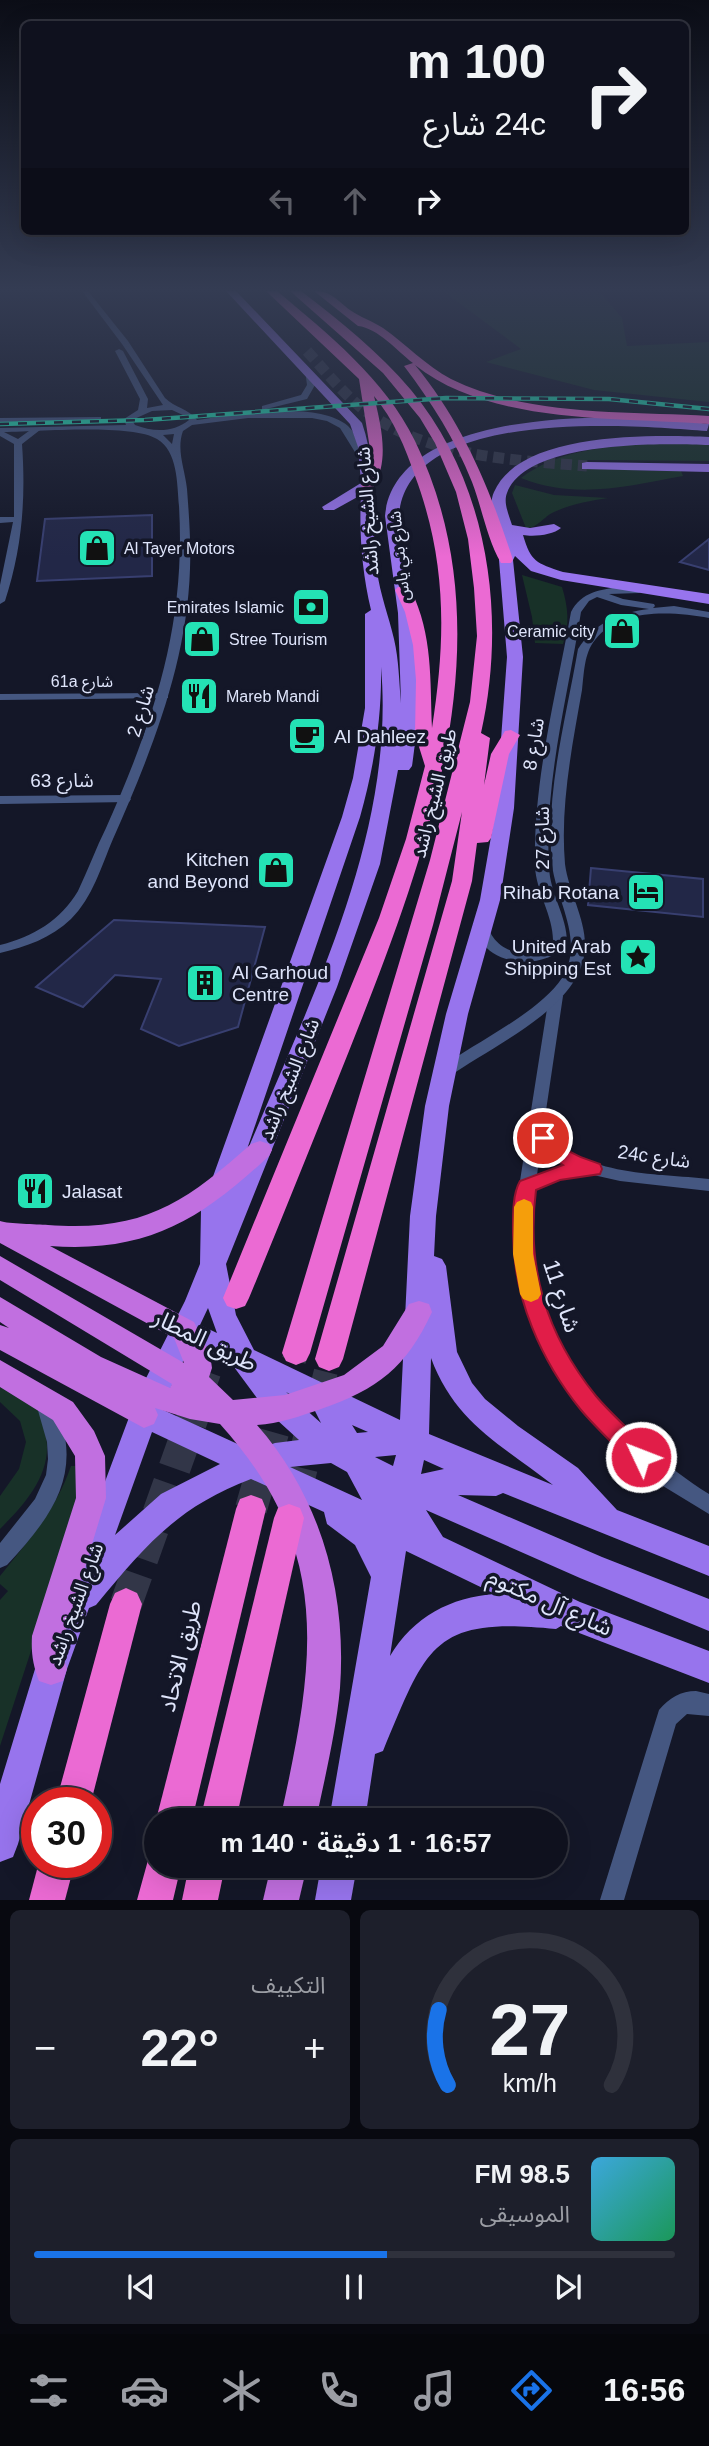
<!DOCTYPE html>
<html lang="ar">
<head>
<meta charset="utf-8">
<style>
	:root { --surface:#0f111e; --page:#1d1f2b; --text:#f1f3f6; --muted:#9b9da4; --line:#2f313c; --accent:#1a73e8 }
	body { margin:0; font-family:Helvetica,"Noto Sans Arabic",sans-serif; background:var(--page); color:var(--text); direction:rtl; height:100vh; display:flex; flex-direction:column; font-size:26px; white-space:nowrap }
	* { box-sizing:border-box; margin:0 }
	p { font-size:23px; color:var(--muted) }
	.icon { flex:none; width:38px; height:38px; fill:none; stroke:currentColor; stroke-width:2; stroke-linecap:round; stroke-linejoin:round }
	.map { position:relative; height:1900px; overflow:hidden; direction:ltr }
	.details { display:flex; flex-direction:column; gap:10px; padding:10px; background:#080910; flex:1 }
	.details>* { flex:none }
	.banner { position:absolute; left:21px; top:21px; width:668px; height:214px; border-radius:10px; box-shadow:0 7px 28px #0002,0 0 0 2px var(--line); direction:rtl; background:#0f111e; color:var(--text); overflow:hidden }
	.speed { position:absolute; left:21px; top:1787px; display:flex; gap:14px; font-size:35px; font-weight:700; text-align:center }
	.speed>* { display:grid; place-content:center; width:91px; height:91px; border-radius:50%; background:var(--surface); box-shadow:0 7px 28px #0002,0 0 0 2px var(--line); line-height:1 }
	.speed .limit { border:10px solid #d22; background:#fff; color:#111 }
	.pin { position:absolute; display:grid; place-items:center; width:60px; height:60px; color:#fff; margin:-30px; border:4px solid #fff; border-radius:50%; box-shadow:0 2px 7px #0007 }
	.me { position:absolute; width:77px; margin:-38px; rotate:313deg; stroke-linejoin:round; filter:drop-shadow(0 0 5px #0008) }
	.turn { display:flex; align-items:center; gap:24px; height:147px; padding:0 28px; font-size:32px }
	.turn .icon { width:91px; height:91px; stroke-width:2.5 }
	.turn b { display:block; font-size:49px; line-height:60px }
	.lanes { display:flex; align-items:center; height:66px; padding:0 28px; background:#0003; justify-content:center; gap:35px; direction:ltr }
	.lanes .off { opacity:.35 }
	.big { font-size:52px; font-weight:600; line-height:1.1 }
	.details .card { flex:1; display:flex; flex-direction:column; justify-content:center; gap:10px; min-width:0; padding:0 24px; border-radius:10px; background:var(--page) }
	.details .dial { align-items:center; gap:0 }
	.dial svg { height:182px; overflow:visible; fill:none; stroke:var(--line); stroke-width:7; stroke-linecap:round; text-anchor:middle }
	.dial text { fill:var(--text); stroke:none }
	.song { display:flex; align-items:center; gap:21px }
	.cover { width:84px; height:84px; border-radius:10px; background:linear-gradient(135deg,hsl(200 70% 55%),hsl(150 70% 35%)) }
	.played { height:7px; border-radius:4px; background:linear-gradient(90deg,var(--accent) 55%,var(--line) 55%) }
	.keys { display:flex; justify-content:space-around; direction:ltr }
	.heat { display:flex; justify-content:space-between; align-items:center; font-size:38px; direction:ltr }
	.details .tiles { flex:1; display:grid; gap:10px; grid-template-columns:1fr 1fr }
	.card:last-child { grid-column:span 2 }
	.trip { position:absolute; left:144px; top:1808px; width:424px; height:70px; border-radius:35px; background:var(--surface); box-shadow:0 7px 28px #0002,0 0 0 2px var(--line); font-weight:600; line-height:70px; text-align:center; direction:rtl }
	.tabs { display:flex; height:112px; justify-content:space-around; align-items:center; background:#06070c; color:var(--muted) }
	.tabs .icon { width:49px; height:49px }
	.tabs .current { color:var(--accent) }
	.tabs b { font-size:32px; color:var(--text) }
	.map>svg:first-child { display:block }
	.green { fill:#183128 }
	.building { fill:#222747; stroke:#383f70; stroke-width:2 }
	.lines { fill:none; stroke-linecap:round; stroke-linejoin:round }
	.primary-tunnel { stroke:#323648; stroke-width:11; stroke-dasharray:11 6; stroke-linecap:butt }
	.motorway-tunnel-far1 { stroke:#323648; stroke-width:24; stroke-dasharray:24 12; stroke-linecap:butt }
	.motorway-tunnel { stroke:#323648; stroke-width:32; stroke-dasharray:32 16; stroke-linecap:butt }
	.minor { fill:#455781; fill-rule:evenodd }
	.tertiary { fill:#455781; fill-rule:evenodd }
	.primary { fill:#9774ed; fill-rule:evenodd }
	.trunk { fill:#c16fe0; fill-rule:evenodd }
	.motorway { fill:#eb6ad3; fill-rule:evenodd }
	.rail-casing { stroke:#24e2b5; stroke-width:4.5 }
	.rail { stroke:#141728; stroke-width:2.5; stroke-dasharray:9; stroke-linecap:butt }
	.route { fill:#e11d48; stroke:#92132f; stroke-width:2 }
	.slow { fill:#f59e0b }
	.labels { text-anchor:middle; stroke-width:7; stroke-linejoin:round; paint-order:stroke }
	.far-poi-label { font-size:16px; fill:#dfe5fb; stroke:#141728; text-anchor:start }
	.far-street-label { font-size:16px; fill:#dfe5fb; stroke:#141728 }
	.street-label { font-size:19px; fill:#dfe5fb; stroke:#141728 }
	.poi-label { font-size:19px; fill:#dfe5fb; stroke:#141728; text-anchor:start }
	.near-street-label { font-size:23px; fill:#dfe5fb; stroke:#141728 }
</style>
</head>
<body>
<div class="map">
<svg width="709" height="1900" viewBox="0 0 709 1900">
	<rect width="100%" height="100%" fill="#141728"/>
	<g class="green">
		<polygon points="443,291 599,291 622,318 627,346 709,342 709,402 594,390 486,362 521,349"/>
		<path d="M646 443 709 444V461L587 460 586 469 681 471 683 476C627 486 576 500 521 478 558 450 601 448 646 443Z"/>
		<path d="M515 485 554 495 608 498C590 501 571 504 554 512 543 517 538 528 526 528L512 493Z"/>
		<path d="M522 575 562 587C568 607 570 624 563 644L535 643 532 617Z"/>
		<path d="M0 1379C11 1388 30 1398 38 1410 41 1414 42 1421 43 1425 58 1467 28 1501 0 1529V1496L19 1469 26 1442 20 1421 0 1402Z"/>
		<path d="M71 1466H76L78 1490 71 1528 0 1746V1600L8 1591 0 1584V1576C28 1541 56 1510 71 1466Z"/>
	</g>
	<g class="building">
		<polygon points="152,515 152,576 37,581 45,519"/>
		<polygon points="709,539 709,570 680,562"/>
		<polygon points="591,868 703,879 703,917 588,905"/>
		<polygon points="114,920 265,927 238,1027 179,1046 141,1029 161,979 115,975 83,1007 36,987"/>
	</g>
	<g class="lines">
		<path class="primary-tunnel" d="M307 351C326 372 344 395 367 412 428 457 514 460 587 466"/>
		<g class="motorway-tunnel-far1">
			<polyline points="201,1395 223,1333"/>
			<polyline points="284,1395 296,1353"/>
			<polyline points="320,1395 329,1359"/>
		</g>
		<g class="motorway-tunnel">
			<polyline points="294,1499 320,1394"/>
			<polyline points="251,1509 284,1394"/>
			<polyline points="126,1604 201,1394"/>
		</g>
		<g class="minor">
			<path d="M33 428 40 430 22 444C26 499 22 549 5 601L0 604V585L13 522 0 523V517H14V444L0 436V430L18 439Z"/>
			<polygon points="164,693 168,694 168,698 0,700 0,694"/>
			<polygon points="125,795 131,799 129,802 0,804 0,796"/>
			<path d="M556 991 563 996 544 1124C571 1177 658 1173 709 1179V1191L620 1181 589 1174 560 1179 535 1190C515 1324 603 1426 709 1494V1514L663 1486 628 1458 597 1427 569 1392 547 1355 528 1309 517 1265 514 1219 549 996ZM541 1146 550 1155 566 1166 537 1175Z"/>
			<path d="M44 1392 51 1394C86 1468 58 1510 7 1565L0 1568V1543L35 1499 46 1475 48 1459 47 1442 35 1400 37 1394Z"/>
			<path d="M696 1691 709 1694V1716L687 1714 676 1724 624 1900H600L659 1710C669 1698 681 1691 696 1691Z"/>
		</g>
		<g class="tertiary">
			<path d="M82 291H88L128 341 165 398C175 408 188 408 197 420 234 414 317 400 348 426 358 435 362 452 370 463L363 465 340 428 327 421 312 418H248L192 425 183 431C176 450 185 469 187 489 189 515 191 542 190 569 187 664 151 753 113 839 101 867 93 897 71 919 51 938 26 947 0 953V945C33 937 61 920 78 891 88 870 96 848 106 828 154 720 186 626 179 506 177 484 178 451 157 439 131 423 34 432 0 432V428L126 425 124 419 138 410 140 399 115 351 119 349 123 351 148 399 147 408 163 405 122 344ZM172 410 185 416 189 420C173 433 153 432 135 425L132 420 152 411ZM174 434 172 444 163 435Z"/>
			<polygon points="305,370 312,372 315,385 307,399 262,410 262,406 301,395 307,385"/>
			<polygon points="101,417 101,421 98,421 0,422 0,418"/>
			<path d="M622 587H639L644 590 639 593 609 594 623 599 654 604 655 606 653 608 674 606 709 612V618C673 612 621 607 595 640 584 653 584 674 582 690 572 747 560 806 565 864 569 896 592 928 583 961 569 1013 490 1047 449 1077H439L436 1073 439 1069C474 1043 539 1013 562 978 585 941 557 903 552 865 545 793 566 719 578 649 595 623 617 613 649 609L621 605 597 597 589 601 581 612C568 696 544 782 549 867 550 895 568 917 567 945 550 964 514 967 493 953 484 947 480 939 475 930L482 926C489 928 489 931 493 937 508 958 534 955 553 943 554 916 536 893 535 866 533 780 556 696 571 612 581 592 601 589 622 587Z"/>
		</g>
		<g class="primary">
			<path d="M226 291H236L362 423C379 472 370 521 377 571 380 594 389 617 394 639 399 660 399 682 401 703L398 613 385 516C395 404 629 412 709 424L707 431C632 425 407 406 399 516 400 542 408 566 412 592 419 650 421 708 412 766L409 770H398L380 864 337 987 226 1264 236 1315 254 1350 400 1420 410 1216 425 1106 446 1014 480 900 496 808 507 657 499 560C509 537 484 514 494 492 520 431 654 435 709 437V445C663 443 526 440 507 493 503 503 509 515 512 525L530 528 554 524 561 528C553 535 534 537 523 535 531 562 536 563 563 572L709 594V604L561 580 531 571 515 556 513 560 523 657 514 808 500 900 468 1014 449 1106 436 1216 434 1256 442 1259 446 1266 457 1352 472 1383 485 1399 518 1426 578 1468 617 1510 709 1546V1576L503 1493 496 1496 458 1495 602 1557 709 1599V1631L580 1578 426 1510 443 1537 580 1602 709 1651V1683L561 1626 556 1629C432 1616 427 1646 383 1751L375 1754 365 1820H329L371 1577 355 1545 327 1524 324 1512 251 1479C177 1507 145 1546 96 1605L89 1608 67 1669 18 1844 13 1857 0 1862V1784L35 1669 137 1396 185 1301 200 1264 201 1210 342 817 353 778 365 708V614L371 610C362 571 359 535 361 495L334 510H324L322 507 361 483 358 447 350 424ZM381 667C396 837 307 1006 243 1161L360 817C374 767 382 718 381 667ZM208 1308 217 1333 200 1325ZM190 1346 234 1367 265 1409 299 1440 275 1443 253 1451 161 1409ZM431 1358C455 1423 502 1445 553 1485L429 1434ZM286 1392 312 1405 321 1423ZM352 1425 368 1432 357 1433ZM152 1432 220 1464 161 1494 115 1535ZM396 1455 393 1466 375 1457ZM424 1460 444 1469 421 1474ZM331 1463 347 1472 362 1500 290 1467ZM406 1551 495 1594C451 1597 413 1617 390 1656Z"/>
			<polygon points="587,462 709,464 709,472 582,469 582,463"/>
			<polygon points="321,1866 357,1866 351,1900 315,1900"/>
		</g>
		<g class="trunk">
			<path d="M260 1141 269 1144 272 1150 269 1156C200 1220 148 1253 50 1246L194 1322 210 1354 212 1368 209 1377 233 1400 285 1395 344 1375 383 1346 409 1304 419 1301 429 1304 432 1312C406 1368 378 1389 321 1409 300 1416 279 1424 257 1425 321 1498 347 1592 340 1688 336 1732 325 1777 316 1820H280C314 1666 336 1552 220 1424L190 1419 155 1408 158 1415 154 1424 144 1428 0 1350V1325L9 1328 0 1322V1297L101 1357 170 1388 172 1384 0 1280V1256L184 1363 174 1338 0 1243V1221C9 1224 36 1224 48 1225 142 1232 184 1204 251 1144Z"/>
			<path d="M0 1360 73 1402 94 1431 105 1456 106 1498 64 1636 63 1656 67 1669 63 1681 51 1685 39 1681C33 1665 31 1653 32 1636L76 1498 75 1456 53 1420 0 1387Z"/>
			<polygon points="271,1866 307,1866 299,1900 263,1900"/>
		</g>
		<g class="motorway">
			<path d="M266 291H277C328 334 385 379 415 441 511 639 424 862 349 1051 316 1133 283 1216 249 1298L245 1306 236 1309 227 1306 223 1298 379 918 406 839 425 766 415 734 416 680 413 645 405 612 395 590 398 587H408L411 590C433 636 430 679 432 728 446 638 447 562 415 476 405 447 394 420 374 396 381 426 390 460 373 488H363L361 485 367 475 370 449 359 379Z"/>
			<path d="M290 291H301C340 321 379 352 411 390 489 484 507 617 481 733L490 738 484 785 491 754 505 731 511 730 520 735 509 754 491 838 488 842 477 843 472 881 343 1359 339 1367 329 1371 319 1367 315 1359 452 881 462 812 433 925 310 1353 306 1361 296 1365 286 1361 282 1353 430 860 470 702 477 636 474 588 468 539 456 492 435 443 420 418 383 373Z"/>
			<path d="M314 291C330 290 338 301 350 310 360 317 372 321 383 328 406 344 426 366 451 379 529 417 625 411 709 416V424C618 417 490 425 415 365 463 423 490 489 513 560L511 563H501C487 539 482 508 472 482 455 439 432 403 404 366L413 363C397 351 378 328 358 326Z"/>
			<polygon points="251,1495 262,1499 266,1509 192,1820 156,1820 236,1509 240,1499"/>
			<polygon points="289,1504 300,1508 304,1518 236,1820 200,1820 274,1518 278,1508"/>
			<polygon points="126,1588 137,1593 142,1604 91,1802 56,1802 110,1604 115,1593"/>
			<polygon points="156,1851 156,1866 181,1866 173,1900 137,1900 150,1853"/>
			<polygon points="39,1862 75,1862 65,1900 29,1900"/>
			<polygon points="189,1866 225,1866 218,1900 182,1900"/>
		</g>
		<defs>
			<polyline id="rail" points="0,424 145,420 446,398 609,399 709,409"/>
		</defs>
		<use href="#rail" class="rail-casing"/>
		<use href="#rail" class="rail"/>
	</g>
	<linearGradient id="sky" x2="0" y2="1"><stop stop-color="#0b0d16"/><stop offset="0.52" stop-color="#343c53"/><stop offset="1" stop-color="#343c53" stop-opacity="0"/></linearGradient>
	<rect width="709" height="557" fill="url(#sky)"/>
	<path class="route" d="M543 1131C552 1134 555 1140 561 1146 573 1155 586 1159 600 1164L602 1169 600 1174 560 1180 536 1190C526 1268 546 1334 596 1396 612 1415 632 1432 649 1450L652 1457 649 1464 641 1467 633 1464C616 1446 597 1429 581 1410 541 1361 513 1297 513 1233 513 1217 512 1195 520 1181L563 1165C552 1158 541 1150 534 1138L536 1133Z"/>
	<polygon class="slow" points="524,1199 531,1202 533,1207 533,1254 541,1294 538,1299 531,1302 523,1299 520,1294 513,1254 514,1207 517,1202"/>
	<defs>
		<symbol id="shop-square" viewBox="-11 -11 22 22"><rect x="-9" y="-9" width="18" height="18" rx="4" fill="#24e2b5" stroke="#141728"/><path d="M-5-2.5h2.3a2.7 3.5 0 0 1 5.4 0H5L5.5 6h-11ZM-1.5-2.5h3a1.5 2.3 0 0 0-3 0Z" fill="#111"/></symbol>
		<symbol id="bank-square" viewBox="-11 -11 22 22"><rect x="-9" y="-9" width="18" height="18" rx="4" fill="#24e2b5" stroke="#141728"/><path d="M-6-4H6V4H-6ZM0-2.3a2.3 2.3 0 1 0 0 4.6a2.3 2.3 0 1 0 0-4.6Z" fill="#111"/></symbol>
		<symbol id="restaurant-square" viewBox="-11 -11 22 22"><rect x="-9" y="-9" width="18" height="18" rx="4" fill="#24e2b5" stroke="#141728"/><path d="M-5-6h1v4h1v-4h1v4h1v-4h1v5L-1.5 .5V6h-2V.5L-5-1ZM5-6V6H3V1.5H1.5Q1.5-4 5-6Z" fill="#111"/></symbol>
		<symbol id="cafe-square" viewBox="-11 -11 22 22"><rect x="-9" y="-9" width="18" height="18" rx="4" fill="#24e2b5" stroke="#141728"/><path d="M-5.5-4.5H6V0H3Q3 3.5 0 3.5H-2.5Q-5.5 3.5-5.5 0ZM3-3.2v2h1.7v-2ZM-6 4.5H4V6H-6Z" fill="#111"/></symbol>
		<symbol id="hotel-square" viewBox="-11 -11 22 22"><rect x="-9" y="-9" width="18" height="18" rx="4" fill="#24e2b5" stroke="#141728"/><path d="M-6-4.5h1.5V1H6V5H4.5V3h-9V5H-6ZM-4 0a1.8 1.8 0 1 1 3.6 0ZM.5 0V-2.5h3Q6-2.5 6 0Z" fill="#111"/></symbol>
		<symbol id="sight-square" viewBox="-11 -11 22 22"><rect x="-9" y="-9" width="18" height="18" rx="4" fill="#24e2b5" stroke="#141728"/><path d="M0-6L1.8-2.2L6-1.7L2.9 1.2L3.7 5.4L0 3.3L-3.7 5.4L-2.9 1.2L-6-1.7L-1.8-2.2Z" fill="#111"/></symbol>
		<symbol id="building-square" viewBox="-11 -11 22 22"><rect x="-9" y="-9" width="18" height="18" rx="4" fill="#24e2b5" stroke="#141728"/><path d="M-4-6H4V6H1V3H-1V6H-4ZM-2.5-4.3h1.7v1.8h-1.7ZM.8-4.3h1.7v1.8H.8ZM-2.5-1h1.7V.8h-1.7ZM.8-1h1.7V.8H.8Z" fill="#111"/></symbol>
	</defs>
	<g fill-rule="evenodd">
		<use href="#shop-square" x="75" y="526" width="44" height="44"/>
		<use href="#bank-square" x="289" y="585" width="44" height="44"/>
		<use href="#shop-square" x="600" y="609" width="44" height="44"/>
		<use href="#shop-square" x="180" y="617" width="44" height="44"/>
		<use href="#restaurant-square" x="177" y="674" width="44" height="44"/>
		<use href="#cafe-square" x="285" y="714" width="44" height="44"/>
		<use href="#shop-square" x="254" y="848" width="44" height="44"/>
		<use href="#hotel-square" x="624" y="870" width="44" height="44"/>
		<use href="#sight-square" x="616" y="935" width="44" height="44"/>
		<use href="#building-square" x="183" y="961" width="44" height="44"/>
		<use href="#restaurant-square" x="13" y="1169" width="44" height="44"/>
	</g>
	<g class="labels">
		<g class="far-poi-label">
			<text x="124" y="554">Al Tayer Motors</text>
			<text x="284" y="613" text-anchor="end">Emirates Islamic</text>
			<text x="595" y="637" text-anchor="end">Ceramic city</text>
			<text x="229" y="645">Stree Tourism</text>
			<text x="226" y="702">Mareb Mandi</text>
		</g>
		<g class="far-street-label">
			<text transform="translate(399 556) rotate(-96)" y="6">شارع بني ياس</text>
			<text x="82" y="687">61a شارع</text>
		</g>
		<g class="street-label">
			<text transform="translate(367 511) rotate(-94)" y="7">شارع الشيخ راشد</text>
			<text transform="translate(140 711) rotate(-73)" y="7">شارع 2</text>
			<text transform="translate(533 744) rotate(-81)" y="7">شارع 8</text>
			<text x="62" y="787">شارع 63</text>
			<text transform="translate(434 793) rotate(-76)" y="7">طريق الشيخ راشد</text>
			<text transform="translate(542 838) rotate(-90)" y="7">شارع 27</text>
			<text transform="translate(289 1079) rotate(-68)" y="7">شارع الشيخ راشد</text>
			<text transform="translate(654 1156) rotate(8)" y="7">24c شارع</text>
			<text transform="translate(75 1604) rotate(-70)" y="7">شارع الشيخ راشد</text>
		</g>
		<g class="poi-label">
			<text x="334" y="743">Al Dahleez</text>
			<text x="249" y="866" text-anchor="end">Kitchen<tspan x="249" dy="22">and Beyond</tspan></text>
			<text x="619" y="899" text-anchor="end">Rihab Rotana</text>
			<text x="611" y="953" text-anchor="end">United Arab<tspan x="611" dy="22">Shipping Est</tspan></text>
			<text x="232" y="979">Al Garhoud<tspan x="232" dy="22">Centre</tspan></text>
			<text x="62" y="1198">Jalasat</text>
		</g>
		<g class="near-street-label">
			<text transform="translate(562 1296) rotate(72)" y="8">شارع 11</text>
			<text transform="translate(205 1340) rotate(26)" y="8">طريق المطار</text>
			<text transform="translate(550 1602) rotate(24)" y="8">شارع آل مكتوم</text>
			<text transform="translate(180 1656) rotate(-76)" y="8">طريق الاتحاد</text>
		</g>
	</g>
</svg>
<div class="speed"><div class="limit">30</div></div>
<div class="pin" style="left:543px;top:1138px;background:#d93025"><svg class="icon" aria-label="arrive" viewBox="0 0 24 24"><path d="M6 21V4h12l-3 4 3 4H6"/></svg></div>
<svg class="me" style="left:641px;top:1457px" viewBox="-20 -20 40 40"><circle r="17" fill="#e11d48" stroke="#fff" stroke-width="3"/><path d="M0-11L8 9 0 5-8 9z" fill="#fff"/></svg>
<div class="trip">16:57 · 1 دقيقة · 140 m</div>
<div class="banner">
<div class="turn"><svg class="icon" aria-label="right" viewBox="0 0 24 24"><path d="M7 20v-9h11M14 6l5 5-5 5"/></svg><div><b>100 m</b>24c شارع</div></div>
<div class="lanes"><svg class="icon off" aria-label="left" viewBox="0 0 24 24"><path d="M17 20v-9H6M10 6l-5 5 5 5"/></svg><svg class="icon off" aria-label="ahead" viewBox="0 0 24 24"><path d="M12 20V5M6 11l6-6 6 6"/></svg><svg class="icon" aria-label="right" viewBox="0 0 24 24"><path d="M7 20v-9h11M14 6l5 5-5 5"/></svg></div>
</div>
</div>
<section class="details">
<div class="tiles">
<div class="card dial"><svg viewBox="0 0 100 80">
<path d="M14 69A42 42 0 1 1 86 69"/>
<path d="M14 69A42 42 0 0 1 10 36" stroke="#1a73e8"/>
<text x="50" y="56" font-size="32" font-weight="700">27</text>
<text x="50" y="72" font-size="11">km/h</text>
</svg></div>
<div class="card"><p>التكييف</p>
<div class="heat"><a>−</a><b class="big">22°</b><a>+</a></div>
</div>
<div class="card">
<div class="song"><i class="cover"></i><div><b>98.5 FM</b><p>الموسيقى</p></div></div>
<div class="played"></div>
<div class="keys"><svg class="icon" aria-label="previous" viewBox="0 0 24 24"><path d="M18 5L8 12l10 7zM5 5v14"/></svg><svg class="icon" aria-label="pause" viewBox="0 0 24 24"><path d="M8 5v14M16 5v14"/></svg><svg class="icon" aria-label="next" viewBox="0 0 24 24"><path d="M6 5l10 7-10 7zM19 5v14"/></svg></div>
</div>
</div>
</section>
<nav class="tabs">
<b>16:56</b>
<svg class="icon current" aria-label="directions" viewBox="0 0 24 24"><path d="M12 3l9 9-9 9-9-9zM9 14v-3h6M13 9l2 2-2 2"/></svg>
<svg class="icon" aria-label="music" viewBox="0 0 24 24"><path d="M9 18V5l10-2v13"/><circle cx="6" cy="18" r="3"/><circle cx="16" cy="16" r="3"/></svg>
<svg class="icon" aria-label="phone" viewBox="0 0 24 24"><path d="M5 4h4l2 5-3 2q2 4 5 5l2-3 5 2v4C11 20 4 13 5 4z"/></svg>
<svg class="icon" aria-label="climate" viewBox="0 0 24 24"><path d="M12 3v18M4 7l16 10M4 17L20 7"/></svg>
<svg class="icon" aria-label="car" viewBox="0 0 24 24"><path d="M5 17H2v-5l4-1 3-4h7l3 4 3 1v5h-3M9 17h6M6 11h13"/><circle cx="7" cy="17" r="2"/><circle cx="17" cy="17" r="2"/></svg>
<svg class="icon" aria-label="filters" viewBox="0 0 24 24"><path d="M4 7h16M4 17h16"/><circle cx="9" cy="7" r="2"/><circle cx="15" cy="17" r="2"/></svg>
</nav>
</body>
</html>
